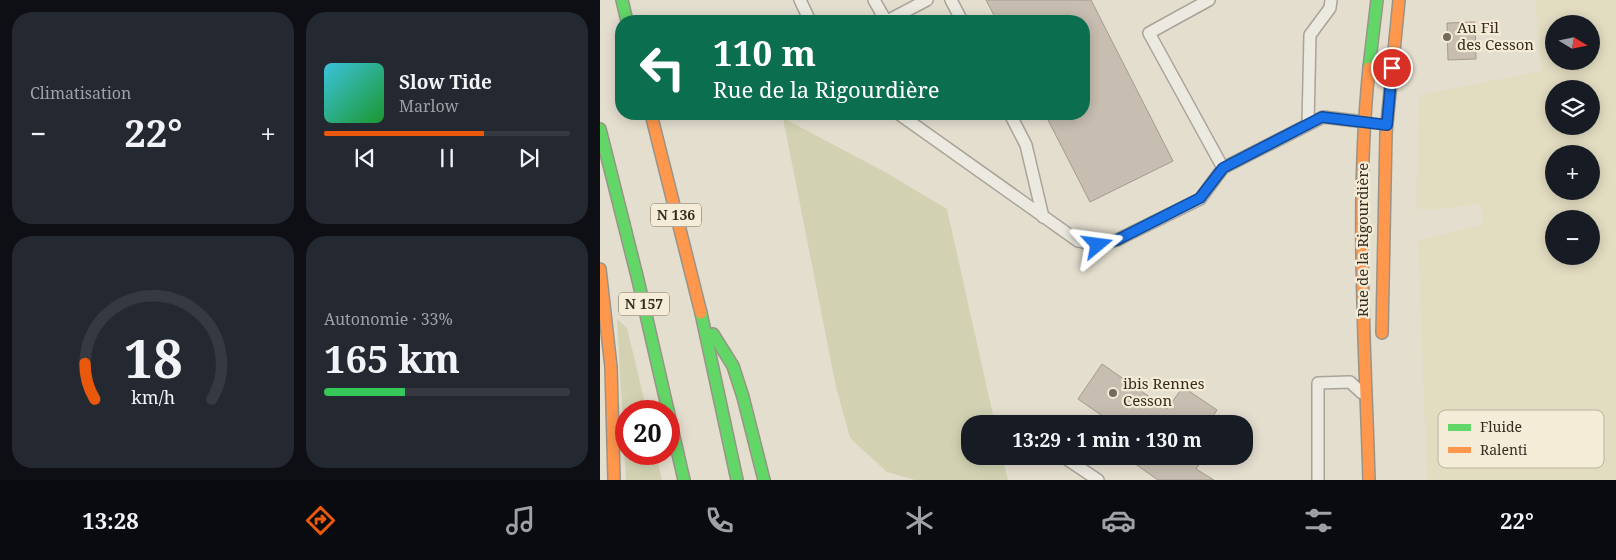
<!DOCTYPE html>
<html lang="fr">
<head>
<meta charset="utf-8">
<style>
	:root { --surface:#171b24; --page:#242831; --text:#f1f3f6; --muted:#9ea1a6; --line:#363941; --accent:#ea580c }
	body { margin:0; font-family:"Noto Serif",serif; background:var(--page); color:var(--text); height:100vh; display:flex; flex-direction:column; font-size:19px; white-space:nowrap }
	* { box-sizing:border-box; margin:0 }
	p { font-size:16px; color:var(--muted) }
	.icon { flex:none; width:28px; height:28px; fill:none; stroke:currentColor; stroke-width:2; stroke-linecap:round; stroke-linejoin:round }
	.map { position:relative; flex:1; overflow:hidden }
	.drawer { display:flex; flex-direction:column; gap:12px; padding:12px; background:#0d0f14; width:600px }
	.drawer>* { flex:none }
	.top-card { position:absolute; left:15px; top:15px; width:475px; height:105px; border-radius:20px; box-shadow:0 2px 12px #0003; background:#0b6e4f; color:#fff; overflow:hidden }
	.needle { width:32px; rotate:100deg }
	.tools { position:absolute; left:945px; top:15px; display:grid; gap:10px }
	.tools a { display:grid; place-items:center; width:55px; height:55px; border-radius:50%; background:var(--surface); box-shadow:0 2px 12px #0003; font-size:25px }
	.speed { position:absolute; left:15px; top:400px; display:flex; gap:10px; font-size:25px; font-weight:700; text-align:center }
	.speed>* { display:grid; place-content:center; width:65px; height:65px; border-radius:50%; background:var(--surface); box-shadow:0 2px 12px #0003; line-height:1 }
	.speed .limit { border:8px solid #d22; background:#fff; color:#111 }
	.pin { position:absolute; display:grid; place-items:center; width:42px; height:42px; color:#fff; margin:-21px; border:2px solid #fff; border-radius:50%; box-shadow:0 1px 5px #0007 }
	.me { position:absolute; width:55px; margin:-28px; rotate:74deg; stroke-linejoin:round; filter:drop-shadow(0 0 4px #0008) }
	.turn { display:flex; align-items:center; gap:18px; height:105px; padding:0 15px; font-size:22px }
	.turn .icon { width:65px; height:65px; stroke-width:2.5 }
	.turn b { display:block; font-size:35px; line-height:42px }
	.big { font-size:38px; font-weight:700; line-height:1.1 }
	.drawer .tile { flex:1; display:flex; flex-direction:column; justify-content:center; gap:8px; min-width:0; padding:0 18px; border-radius:20px; background:var(--page) }
	.drawer .dial { align-items:center; gap:0 }
	.dial svg { height:130px; overflow:visible; fill:none; stroke:var(--line); stroke-width:7; stroke-linecap:round; text-anchor:middle }
	.dial text { fill:var(--text); stroke:none }
	.song { display:flex; align-items:center; gap:15px }
	.cover { width:60px; height:60px; border-radius:8px; background:linear-gradient(135deg,hsl(190 70% 55%),hsl(130 70% 35%)) }
	.played { height:5px; border-radius:2px; background:linear-gradient(90deg,var(--accent) 65%,var(--line) 65%) }
	.keys { display:flex; justify-content:space-around; direction:ltr }
	.heat { display:flex; justify-content:space-between; align-items:center; font-size:28px; direction:ltr }
	.charge { height:8px; border-radius:4px; background:linear-gradient(90deg,#34c759 33%,var(--line) 0) }
	.drawer .tiles { flex:1; display:grid; gap:12px; grid-template-columns:repeat(2,1fr) }
	.trip { position:absolute; left:361px; top:415px; width:292px; height:50px; border-radius:20px; background:var(--surface); box-shadow:0 2px 12px #0003; font-weight:700; line-height:50px; text-align:center }
	.dock { display:flex; height:80px; justify-content:space-around; align-items:center; background:#090b0e; color:var(--muted) }
	.dock .icon { width:35px; height:35px }
	.dock .current { color:var(--accent) }
	.dock b { font-size:22px; color:var(--text) }
	main { display:flex; flex:1; min-height:0 }
	.map>svg:first-child { display:block }
	.farmland { fill:#e2dcc1; fill-rule:evenodd }
	.green { fill:#d2d2b3 }
	.building { fill:#c7bdb0; stroke:#a49a8e }
	.lines { fill:none; stroke-linecap:round; stroke-linejoin:round }
	.lane-casing { stroke:#a9a398; stroke-width:14 }
	.fast-casing { stroke:#999388; stroke-width:14 }
	.slow-casing { stroke:#999388; stroke-width:14 }
	.lane { stroke:#ece9e0; stroke-width:11 }
	.fast { stroke:#63d668; stroke-width:11 }
	.slow { stroke:#ff974d; stroke-width:11 }
	.route-casing { stroke:#114b97; stroke-width:12 }
	.route { stroke:#1a73e8; stroke-width:9 }
	.poi-dot { fill:#746a5d; stroke:#f4ecd6; stroke-width:2 }
	.labels { text-anchor:middle; stroke-width:4.5; stroke-linejoin:round; paint-order:stroke }
	.shield { fill:#f4ecd6; stroke:#706657; stroke-width:1 }
	.shield-label { font-size:14px; font-weight:bold; fill:#382c20 }
	.poi-label { font-size:15px; fill:#382c20; stroke:#f4ecd6; text-anchor:start }
	.street-label { font-size:15px; fill:#382c20; stroke:#f4ecd6 }
	.key { fill:#f4ecd6; stroke:#bcb29f; stroke-width:1 }
	.key-label { font-size:14px; fill:#382c20 }
</style>
</head>
<body>
<main>
<section class="drawer">
<div class="tiles">
<div class="tile"><p>Climatisation</p>
<div class="heat"><a>−</a><b class="big">22°</b><a>+</a></div>
</div>
<div class="tile">
<div class="song"><i class="cover"></i><div><b>Slow Tide</b><p>Marlow</p></div></div>
<div class="played"></div>
<div class="keys"><svg class="icon" aria-label="previous" viewBox="0 0 24 24"><path d="M18 5L8 12l10 7zM5 5v14"/></svg><svg class="icon" aria-label="pause" viewBox="0 0 24 24"><path d="M8 5v14M16 5v14"/></svg><svg class="icon" aria-label="next" viewBox="0 0 24 24"><path d="M6 5l10 7-10 7zM19 5v14"/></svg></div>
</div>
<div class="tile dial"><svg viewBox="0 0 100 80">
<path d="M14 69A42 42 0 1 1 86 69"/>
<path d="M14 69A42 42 0 0 1 8 47" stroke="#ea580c"/>
<text x="50" y="56" font-size="32" font-weight="700">18</text>
<text x="50" y="72" font-size="11">km/h</text>
</svg></div>
<div class="tile"><p>Autonomie · 33%</p><b class="big">165 km</b><div class="charge"></div></div>
</div>
</section>
<div class="map">
<svg width="1016" height="480" viewBox="0 0 1016 480">
	<rect width="100%" height="100%" fill="#e4decf"/>
	<path class="farmland" d="M935 0H1016V480H827L818 240 883 224 880 203 843 209H816L819 95 941 71ZM954 24H991V61H954ZM954 89H991V126H954ZM954 154H991V191H954ZM954 219H991V256H954Z"/>
	<g class="green">
		<polygon points="183,118 285,172 347,209 395,424 370,424 370,456 402,456 408,480 315,480 287,472 250,438 236,387"/>
		<polygon points="17,319 27,328 47,411 26,411 26,454 56,454 62,480 26,480"/>
	</g>
	<g class="building">
		<polygon points="386,0 491,0 573,161 490,202 445,114 484,114 484,21 397,21"/>
		<polygon points="875,22 876,59 848,60 847,23"/>
		<polygon points="502,364 567,409 583,387 617,410 608,424 514,424 478,399"/>
		<polygon points="524,456 605,456 596,469 614,480 558,480"/>
	</g>
	<g class="lines">
		<defs>
			<g id="lane">
				<polyline points="200,0 210,21"/>
				<polyline points="274,0 286,21"/>
				<polyline points="351,0 362,21"/>
				<polyline points="609,0 549,33 623,168"/>
				<polyline points="287,21 327,0"/>
				<polyline points="299,114 478,241 498,245 517,240 600,199 623,168 723,117 765,122"/>
				<polyline points="410,114 426,145 443,217"/>
				<polyline points="708,124 710,35 730,8 731,0"/>
				<polyline points="462,456 498,480"/>
				<polyline points="718,480 718,383 750,382 762,393"/>
			</g>
			<g id="fast">
				<polyline points="22,0 27,21"/>
				<polyline points="769,68 777,0"/>
				<polyline points="0,129 38,280 84,480"/>
				<polyline points="101,313 137,480"/>
				<polyline points="113,334 133,366 143,397 164,480"/>
			</g>
			<g id="slow">
				<polyline points="51,114 101,313"/>
				<polyline points="0,269 11,367 14,480"/>
				<polyline points="782,333 786,133 799,0"/>
				<path d="M769 480C765 342 755 206 769 68"/>
			</g>
		</defs>
		<use href="#lane" class="lane-casing"/>
		<use href="#fast" class="fast-casing"/>
		<use href="#slow" class="slow-casing"/>
		<use href="#lane" class="lane"/>
		<use href="#fast" class="fast"/>
		<use href="#slow" class="slow"/>
	</g>
	<g class="lines">
		<defs>
			<polyline id="route" points="498,245 517,240 600,198 623,168 722,117 787,125 792,68"/>
		</defs>
		<use href="#route" class="route-casing"/>
		<use href="#route" class="route"/>
	</g>
	<g class="poi-dot">
		<circle cx="847" cy="37" r="5"/>
		<circle cx="513" cy="393" r="5"/>
	</g>
	<g class="labels">
		<g class="shield">
			<rect x="51" y="203.5" width="50" height="23" rx="4"/>
			<rect x="19" y="292.5" width="50" height="23" rx="4"/>
		</g>
		<g class="shield-label">
			<text x="76" y="220">N 136</text>
			<text x="44" y="309">N 157</text>
		</g>
		<g class="poi-label">
			<text x="857" y="33">Au Fil<tspan x="857" dy="17">des Cesson</tspan></text>
			<text x="523" y="389">ibis Rennes<tspan x="523" dy="17">Cesson</tspan></text>
		</g>
		<g class="street-label">
			<text transform="translate(763 240) rotate(-90)" y="5">Rue de la Rigourdière</text>
		</g>
	</g>
	<rect x="838" y="410" width="166" height="58" rx="8" class="key"/>
	<rect x="848" y="424" width="23" height="7" fill="#63d668"/>
	<rect x="848" y="447" width="23" height="6" fill="#ff974d"/>
	<g class="key-label">
		<text x="880" y="432">Fluide</text>
		<text x="880" y="455">Ralenti</text>
	</g>
</svg>
<div class="tools">
<a><svg class="needle" viewBox="-14 -14 28 28"><path d="M0-13l5 13h-10z" fill="#e53935"/><path d="M0 13l5-13h-10z" fill="#9ea1a6"/></svg></a>
<a><svg class="icon" aria-label="layers" viewBox="0 0 24 24"><path d="M12 4l9 5-9 5-9-5zM3 14l9 5 9-5"/></svg></a>
<a>+</a>
<a>−</a>
</div>
<div class="speed"><div class="limit">20</div></div>
<div class="pin" style="left:792px;top:68px;background:#d93025"><svg class="icon" aria-label="arrive" viewBox="0 0 24 24"><path d="M6 21V4h12l-3 4 3 4H6"/></svg></div>
<svg class="me" style="left:498px;top:245px" viewBox="-20 -20 40 40"><path d="M0-17L14 15 0 8-14 15z" fill="#1a73e8" stroke="#fff" stroke-width="4"/></svg>
<div class="trip">13:29 · 1 min · 130 m</div>
<div class="top-card">
<div class="turn"><svg class="icon" aria-label="left" viewBox="0 0 24 24"><path d="M17 20v-9H6M10 6l-5 5 5 5"/></svg><div><b>110 m</b>Rue de la Rigourdière</div></div>
</div>
</div>
</main>
<nav class="dock">
<b>13:28</b>
<svg class="icon current" aria-label="directions" viewBox="0 0 24 24"><path d="M12 3l9 9-9 9-9-9zM9 14v-3h6M13 9l2 2-2 2"/></svg>
<svg class="icon" aria-label="music" viewBox="0 0 24 24"><path d="M9 18V5l10-2v13"/><circle cx="6" cy="18" r="3"/><circle cx="16" cy="16" r="3"/></svg>
<svg class="icon" aria-label="phone" viewBox="0 0 24 24"><path d="M5 4h4l2 5-3 2q2 4 5 5l2-3 5 2v4C11 20 4 13 5 4z"/></svg>
<svg class="icon" aria-label="climate" viewBox="0 0 24 24"><path d="M12 3v18M4 7l16 10M4 17L20 7"/></svg>
<svg class="icon" aria-label="car" viewBox="0 0 24 24"><path d="M5 17H2v-5l4-1 3-4h7l3 4 3 1v5h-3M9 17h6M6 11h13"/><circle cx="7" cy="17" r="2"/><circle cx="17" cy="17" r="2"/></svg>
<svg class="icon" aria-label="filters" viewBox="0 0 24 24"><path d="M4 7h16M4 17h16"/><circle cx="9" cy="7" r="2"/><circle cx="15" cy="17" r="2"/></svg>
<b>22°</b>
</nav>
</body>
</html>
